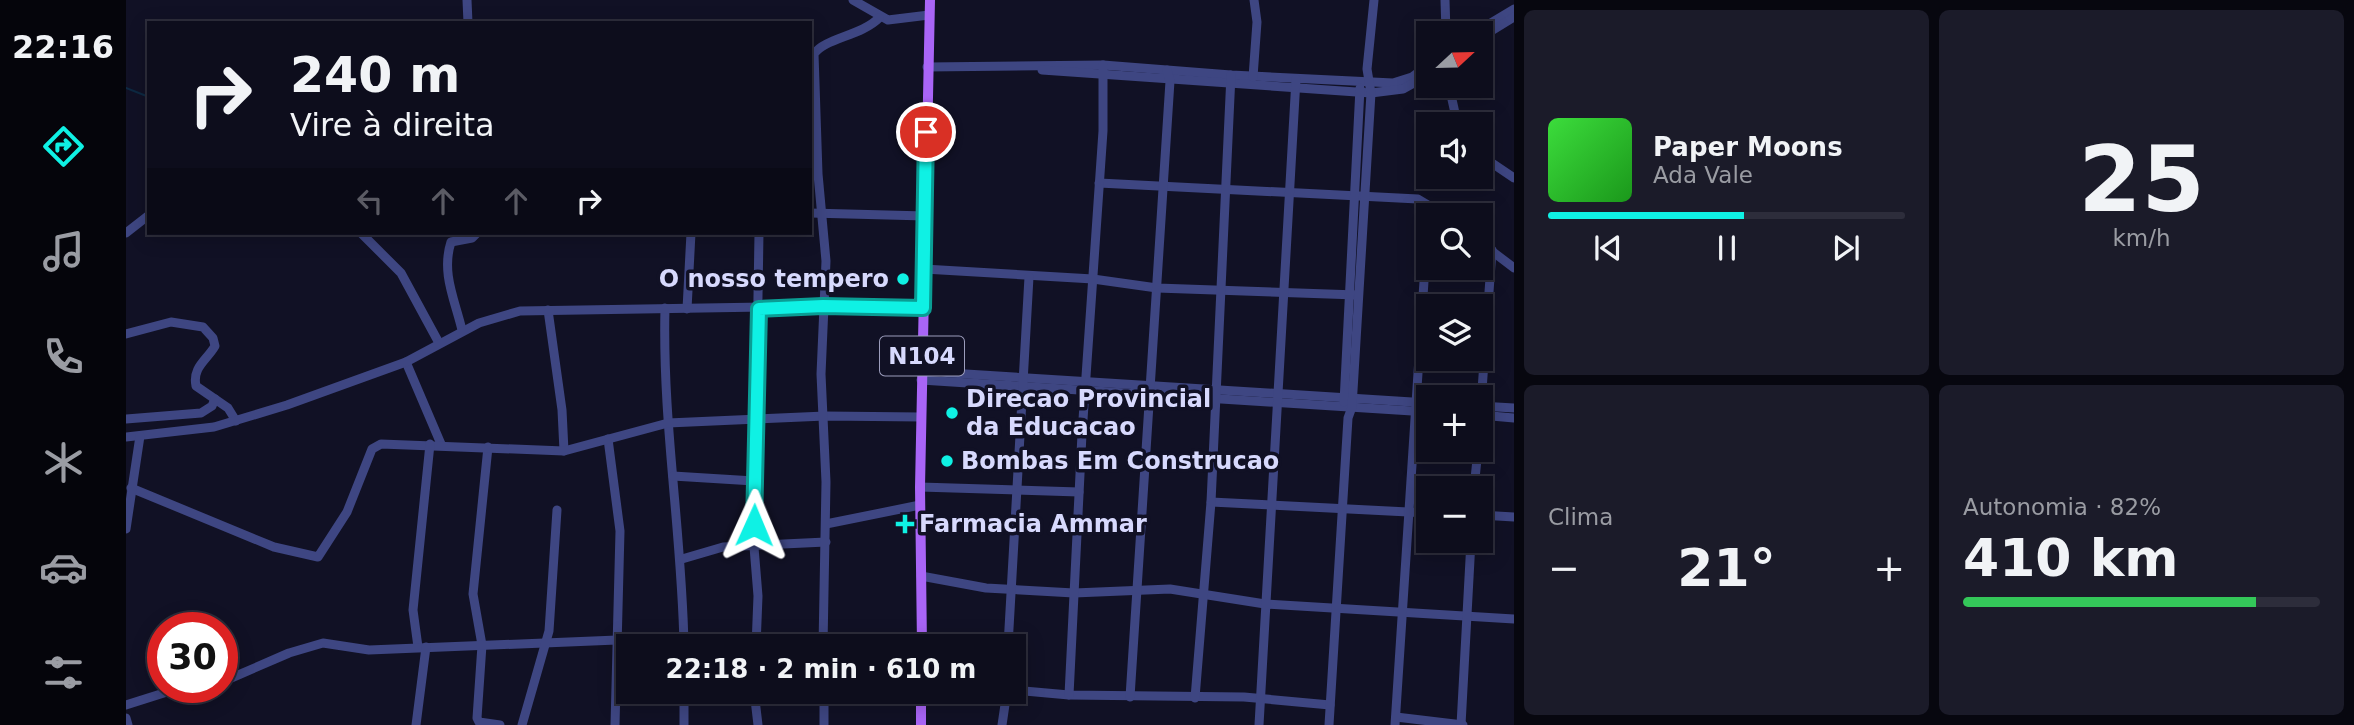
<!DOCTYPE html>
<html lang="pt">
<head>
<meta charset="utf-8">
<style>
	:root { --surface:#0d0d1c; --page:#1b1b29; --text:#f1f3f6; --muted:#9a9ca3; --line:#2d2d3b; --accent:#0ff1e4 }
	body { margin:0; font-family:"DejaVu Sans",sans-serif; background:var(--page); color:var(--text); height:100vh; display:flex; flex-direction:column; font-size:26px; white-space:nowrap }
	* { box-sizing:border-box; margin:0 }
	p { font-size:23px; color:var(--muted) }
	.icon { flex:none; width:38px; height:38px; fill:none; stroke:currentColor; stroke-width:2; stroke-linecap:round; stroke-linejoin:round }
	.map { position:relative; flex:1; overflow:hidden }
	.drawer { display:flex; flex-direction:column; gap:10px; padding:10px; background:#07070f; width:840px }
	.drawer>* { flex:none }
	.hud { position:absolute; left:21px; top:21px; width:665px; height:214px; border-radius:0px; box-shadow:0 4px 18px #0003,0 0 0 2px var(--line); background:#0d0d1c; color:var(--text); overflow:hidden }
	.needle { width:46px; rotate:68deg }
	.controls { position:absolute; left:1290px; top:21px; display:grid; gap:14px }
	.controls a { display:grid; place-items:center; width:77px; height:77px; border-radius:0px; background:var(--surface); box-shadow:0 4px 18px #0003,0 0 0 2px var(--line); font-size:35px }
	.speed { position:absolute; left:21px; top:612px; display:flex; gap:14px; font-size:35px; font-weight:700; text-align:center }
	.speed>* { display:grid; place-content:center; width:91px; height:91px; border-radius:50%; background:var(--surface); box-shadow:0 4px 18px #0003,0 0 0 2px var(--line); line-height:1 }
	.speed .limit { border:10px solid #d22; background:#fff; color:#111 }
	.pin { position:absolute; display:grid; place-items:center; width:60px; height:60px; color:#fff; margin:-30px; border:4px solid #fff; border-radius:50%; box-shadow:0 2px 7px #0007 }
	.me { position:absolute; width:77px; margin:-38px; rotate:1deg; stroke-linejoin:round; filter:drop-shadow(0 0 5px #0008) }
	.turn { display:flex; align-items:center; gap:24px; height:147px; padding:0 28px; font-size:32px }
	.turn .icon { width:91px; height:91px; stroke-width:2.5 }
	.turn b { display:block; font-size:49px; line-height:60px }
	.lanes { display:flex; align-items:center; height:66px; padding:0 28px; background:#0003; justify-content:center; gap:35px; direction:ltr }
	.lanes .off { opacity:.35 }
	.big { font-size:52px; font-weight:800; line-height:1.1 }
	.drawer .tile { flex:1; display:flex; flex-direction:column; justify-content:center; gap:10px; min-width:0; padding:0 24px; border-radius:10px; background:var(--page) }
	.drawer .dial { align-items:center; gap:0 }
	.dial b { font-size:91px; line-height:1 }
	.song { display:flex; align-items:center; gap:21px }
	.cover { width:84px; height:84px; border-radius:10px; background:linear-gradient(135deg,hsl(120 70% 55%),hsl(120 70% 35%)) }
	.played { height:7px; border-radius:4px; background:linear-gradient(90deg,var(--accent) 55%,var(--line) 55%) }
	.keys { display:flex; justify-content:space-around; direction:ltr }
	.heat { display:flex; justify-content:space-between; align-items:center; font-size:38px; direction:ltr }
	.charge { height:10px; border-radius:5px; background:linear-gradient(90deg,#34c759 82%,var(--line) 0) }
	.drawer .tiles { flex:1; display:grid; gap:10px; grid-template-columns:repeat(2,1fr) }
	.trip { position:absolute; left:490px; top:634px; width:410px; height:70px; border-radius:0px; background:var(--surface); box-shadow:0 4px 18px #0003,0 0 0 2px var(--line); font-weight:800; line-height:70px; text-align:center }
	main { display:flex; flex:1; min-height:0 }
	.tabs { display:flex; flex-direction:column; width:126px; justify-content:space-around; align-items:center; background:#05050b; color:var(--muted) }
	.tabs .icon { width:49px; height:49px }
	.tabs .on { color:var(--accent) }
	.tabs b { font-size:32px; color:var(--text) }
	.map>svg:first-child { display:block }
	.lines { fill:none; stroke-linecap:round; stroke-linejoin:round }
	.stream { stroke:#0d2942; stroke-width:2 }
	.minor { stroke:#3e4682; stroke-width:9 }
	.major { stroke:#a965f6; stroke-width:10 }
	.route-casing { stroke:#0a9d94; stroke-width:18 }
	.route { stroke:#0ff1e4; stroke-width:12 }
	.poi-dot { fill:#0ff1e4; stroke:#111125; stroke-width:2.5 }
	.labels { text-anchor:middle; stroke-width:7; stroke-linejoin:round; paint-order:stroke }
	.shield { fill:#111125; stroke:#9c9dbc; stroke-width:2 }
	.shield-label { font-size:23px; font-weight:bold; fill:#d7d9fd }
	.poi-label { font-size:24px; font-weight:bold; fill:#d7d9fd; stroke:#111125; text-anchor:start }
</style>
</head>
<body>
<main>
<nav class="tabs">
<b>22:16</b>
<svg class="icon on" aria-label="directions" viewBox="0 0 24 24"><path d="M12 3l9 9-9 9-9-9zM9 14v-3h6M13 9l2 2-2 2"/></svg>
<svg class="icon" aria-label="music" viewBox="0 0 24 24"><path d="M9 18V5l10-2v13"/><circle cx="6" cy="18" r="3"/><circle cx="16" cy="16" r="3"/></svg>
<svg class="icon" aria-label="phone" viewBox="0 0 24 24"><path d="M5 4h4l2 5-3 2q2 4 5 5l2-3 5 2v4C11 20 4 13 5 4z"/></svg>
<svg class="icon" aria-label="climate" viewBox="0 0 24 24"><path d="M12 3v18M4 7l16 10M4 17L20 7"/></svg>
<svg class="icon" aria-label="car" viewBox="0 0 24 24"><path d="M5 17H2v-5l4-1 3-4h7l3 4 3 1v5h-3M9 17h6M6 11h13"/><circle cx="7" cy="17" r="2"/><circle cx="17" cy="17" r="2"/></svg>
<svg class="icon" aria-label="filters" viewBox="0 0 24 24"><path d="M4 7h16M4 17h16"/><circle cx="9" cy="7" r="2"/><circle cx="15" cy="17" r="2"/></svg>
</nav>
<div class="map">
<svg width="1388" height="725" viewBox="0 0 1388 725">
	<rect width="100%" height="100%" fill="#111125"/>
	<g class="lines">
		<polyline class="stream" points="0,88 23,97"/>
		<g class="minor">
			<polyline points="341,0 342,23"/>
			<polyline points="727,0 762,20 803,15"/>
			<polyline points="1319,0 1320,33"/>
			<polyline points="1348,33 1388,9"/>
			<polyline points="1354,38 1388,17"/>
			<polyline points="801,67 977,65 1105,75 1267,83 1286,77 1302,65"/>
			<polyline points="916,70 1245,93 1277,89 1302,75"/>
			<polyline points="1127,77 1131,22 1128,0"/>
			<polyline points="1323,86 1329,113 1327,124"/>
			<polyline points="1354,155 1388,178"/>
			<polyline points="973,183 1292,199 1319,215"/>
			<polyline points="684,213 800,216"/>
			<polyline points="0,233 23,215"/>
			<polyline points="235,233 275,273 313,343"/>
			<polyline points="1354,242 1388,268"/>
			<polyline points="798,269 967,279 1031,288 1231,295"/>
			<path d="M539 308C536 421 556 533 558 646"/>
			<polyline points="561,309 565,233"/>
			<polyline points="422,310 436,410 438,451"/>
			<path d="M336 330C329 300 315 273 325 242L346 238 351 233"/>
			<path d="M0 334 45 322 77 327 87 338 89 346C81 360 66 367 70 386L102 408 110 421"/>
			<polyline points="280,362 315,444"/>
			<polyline points="795,368 824,373 1302,403"/>
			<polyline points="795,380 1302,412"/>
			<polyline points="1218,402 1234,88"/>
			<polyline points="1354,406 1388,408"/>
			<polyline points="1354,415 1388,418"/>
			<polyline points="1354,418 1366,250"/>
			<polyline points="0,419 75,413 86,406 89,399"/>
			<polyline points="0,437 88,427 161,405 280,362 353,323 394,311 697,306 797,308"/>
			<polyline points="482,439 494,531 489,725"/>
			<polyline points="362,447 347,594 356,645 351,718 353,722 374,725"/>
			<polyline points="547,476 628,481"/>
			<polyline points="794,487 953,492"/>
			<polyline points="5,488 148,547 192,557 221,512 246,449 255,444 438,451 542,423 699,416 795,417"/>
			<polyline points="1348,488 1352,450"/>
			<polyline points="1085,502 1302,513"/>
			<polyline points="1354,515 1388,517"/>
			<polyline points="700,524 794,505"/>
			<polyline points="0,529 14,436"/>
			<polyline points="556,559 597,547 700,542"/>
			<polyline points="795,576 860,588 948,593 1044,589 1139,604 1388,619"/>
			<polyline points="630,646 632,596 628,547 633,233"/>
			<path d="M697 646 700 482 695 374 700 261 692 174 688 54C699 38 735 36 753 18"/>
			<polyline points="882,646 903,277"/>
			<polyline points="292,647 287,610 304,444"/>
			<polyline points="96,682 163,653 197,643 243,650 491,640 558,644 697,643"/>
			<polyline points="887,690 943,695 1118,697 1204,705"/>
			<polyline points="558,691 558,725"/>
			<polyline points="628,691 632,725"/>
			<polyline points="698,691 698,725"/>
			<polyline points="943,695 956,434 977,131 977,65"/>
			<polyline points="1004,697 1044,81 1041,70"/>
			<polyline points="1069,698 1085,502 1105,75"/>
			<polyline points="0,705 41,692 45,688"/>
			<polyline points="1270,717 1337,725"/>
			<polyline points="0,718 2,725"/>
			<polyline points="290,725 300,647"/>
			<polyline points="396,725 423,631 431,510"/>
			<polyline points="876,725 881,691"/>
			<polyline points="1133,725 1170,79"/>
			<polyline points="1203,725 1222,418 1226,407 1245,93 1241,69 1248,0"/>
			<polyline points="1269,725 1302,220"/>
			<polyline points="1335,725 1345,541"/>
		</g>
		<g class="major">
			<polyline points="796,646 794,487 804,0"/>
			<polyline points="795,725 795,691"/>
		</g>
	</g>
	<g class="lines">
		<defs>
			<polyline id="route" points="628,525 633,309 697,306 797,308 800,132"/>
		</defs>
		<use href="#route" class="route-casing"/>
		<use href="#route" class="route"/>
	</g>
	<g class="poi-dot">
		<circle cx="777" cy="279" r="7"/>
		<circle cx="826" cy="413" r="7"/>
		<circle cx="821" cy="461" r="7"/>
		<path d="M775.5 513.5h7v7h7v7h-7v7h-7v-7h-7v-7h7z"/>
	</g>
	<g class="labels">
		<rect class="shield" x="754" y="336.5" width="84" height="39" rx="5"/>
		<g class="shield-label">
			<text x="796" y="364">N104</text>
		</g>
		<g class="poi-label">
			<text x="763" y="287" text-anchor="end">O nosso tempero</text>
			<text x="840" y="407">Direcao Provincial<tspan x="840" dy="28">da Educacao</tspan></text>
			<text x="835" y="469">Bombas Em Construcao</text>
			<text x="793" y="532">Farmacia Ammar</text>
		</g>
	</g>
</svg>
<div class="controls">
<a><svg class="needle" viewBox="-14 -14 28 28"><path d="M0-13l5 13h-10z" fill="#e53935"/><path d="M0 13l5-13h-10z" fill="#9a9ca3"/></svg></a>
<a><svg class="icon" aria-label="sound" viewBox="0 0 24 24"><path d="M4 9h4l5-4v14l-5-4H4zM17 9q2 3 0 6"/></svg></a>
<a><svg class="icon" aria-label="search" viewBox="0 0 24 24"><circle cx="10" cy="10" r="6"/><path d="M15 15l6 6"/></svg></a>
<a><svg class="icon" aria-label="layers" viewBox="0 0 24 24"><path d="M12 4l9 5-9 5-9-5zM3 14l9 5 9-5"/></svg></a>
<a>+</a>
<a>−</a>
</div>
<div class="speed"><div class="limit">30</div></div>
<div class="pin" style="left:800px;top:132px;background:#d93025"><svg class="icon" aria-label="arrive" viewBox="0 0 24 24"><path d="M6 21V4h12l-3 4 3 4H6"/></svg></div>
<svg class="me" style="left:628px;top:525px" viewBox="-20 -20 40 40"><path d="M0-17L14 15 0 8-14 15z" fill="#0ff1e4" stroke="#fff" stroke-width="4"/></svg>
<div class="trip">22:18 · 2 min · 610 m</div>
<div class="hud">
<div class="turn"><svg class="icon" aria-label="right" viewBox="0 0 24 24"><path d="M7 20v-9h11M14 6l5 5-5 5"/></svg><div><b>240 m</b>Vire à direita</div></div>
<div class="lanes"><svg class="icon off" aria-label="left" viewBox="0 0 24 24"><path d="M17 20v-9H6M10 6l-5 5 5 5"/></svg><svg class="icon off" aria-label="ahead" viewBox="0 0 24 24"><path d="M12 20V5M6 11l6-6 6 6"/></svg><svg class="icon off" aria-label="ahead" viewBox="0 0 24 24"><path d="M12 20V5M6 11l6-6 6 6"/></svg><svg class="icon" aria-label="right" viewBox="0 0 24 24"><path d="M7 20v-9h11M14 6l5 5-5 5"/></svg></div>
</div>
</div>
<section class="drawer">
<div class="tiles">
<div class="tile">
<div class="song"><i class="cover"></i><div><b>Paper Moons</b><p>Ada Vale</p></div></div>
<div class="played"></div>
<div class="keys"><svg class="icon" aria-label="previous" viewBox="0 0 24 24"><path d="M18 5L8 12l10 7zM5 5v14"/></svg><svg class="icon" aria-label="pause" viewBox="0 0 24 24"><path d="M8 5v14M16 5v14"/></svg><svg class="icon" aria-label="next" viewBox="0 0 24 24"><path d="M6 5l10 7-10 7zM19 5v14"/></svg></div>
</div>
<div class="tile dial"><b>25</b><p>km/h</p></div>
<div class="tile"><p>Clima</p>
<div class="heat"><a>−</a><b class="big">21°</b><a>+</a></div>
</div>
<div class="tile"><p>Autonomia · 82%</p><b class="big">410 km</b><div class="charge"></div></div>
</div>
</section>
</main>
</body>
</html>
